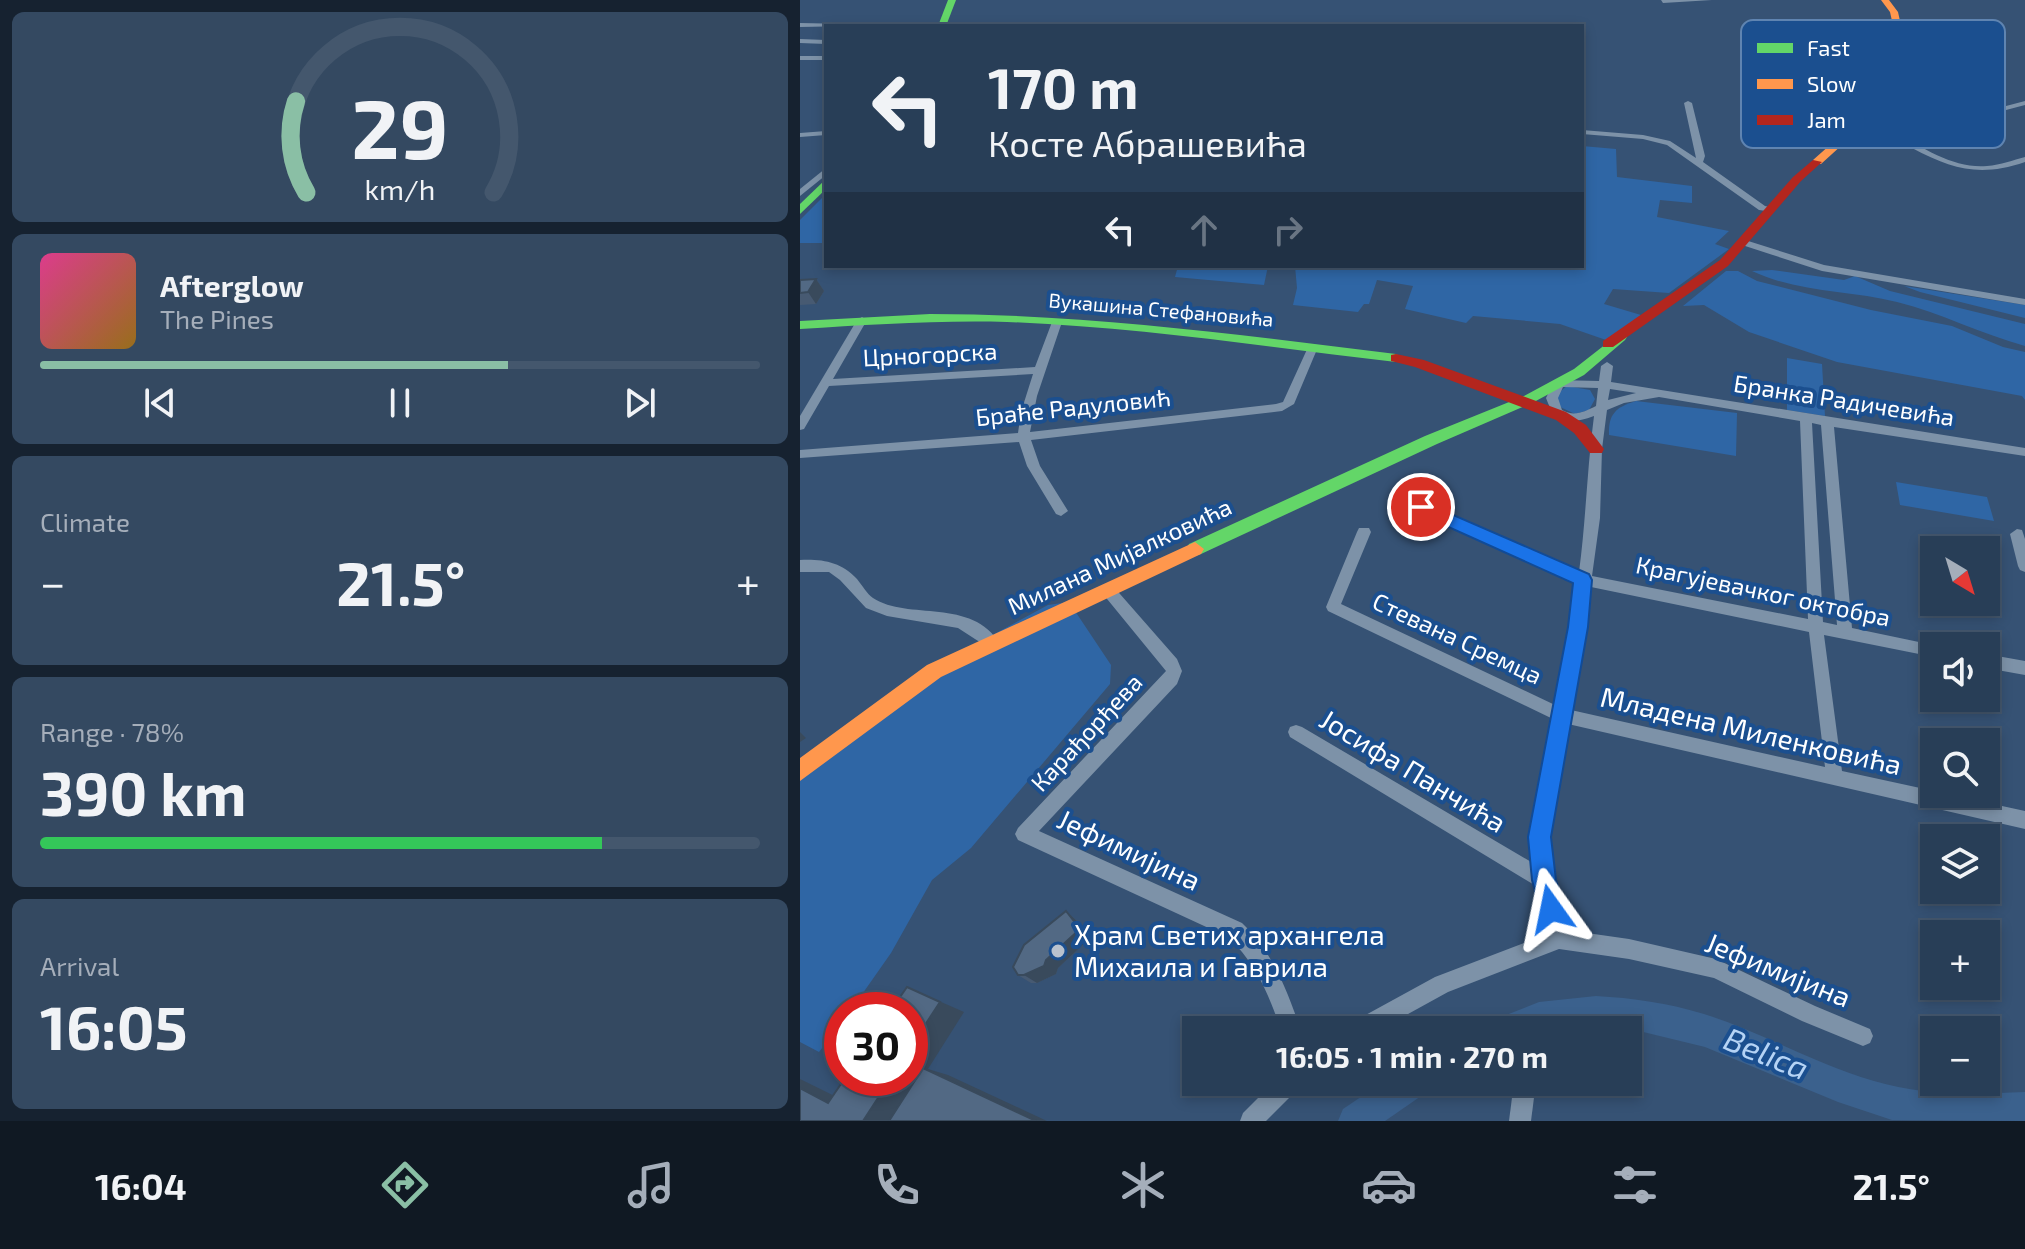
<!DOCTYPE html>
<html lang="en">
<head>
<meta charset="utf-8">
<style>
	:root { --surface:#283e57; --page:#344961; --text:#f1f3f6; --muted:#a5aeba; --line:#44576d; --accent:#8abfa5 }
	body { margin:0; font-family:"Exo 2",sans-serif; background:var(--page); color:var(--text); height:100vh; display:flex; flex-direction:column; font-size:30px; white-space:nowrap }
	* { box-sizing:border-box; margin:0 }
	p { font-size:26px; color:var(--muted) }
	.icon { flex:none; width:44px; height:44px; fill:none; stroke:currentColor; stroke-width:2; stroke-linecap:round; stroke-linejoin:round }
	.map { position:relative; flex:1; overflow:hidden }
	.details { display:flex; flex-direction:column; gap:12px; padding:12px; background:#162230; width:800px }
	.details>* { flex:none }
	.hud { position:absolute; left:24px; top:24px; width:760px; height:244px; border-radius:0px; box-shadow:0 4px 12px #0003,0 0 0 2px var(--line); background:#283e57; color:var(--text); overflow:hidden }
	.needle { width:52px; rotate:142deg }
	.fabs { position:absolute; left:1120px; top:536px; display:grid; gap:16px }
	.fabs a { display:grid; place-items:center; width:80px; height:80px; border-radius:0px; background:var(--surface); box-shadow:0 4px 12px #0003,0 0 0 2px var(--line); font-size:40px }
	.speed { position:absolute; left:24px; top:992px; display:flex; gap:16px; font-size:40px; font-weight:700; text-align:center }
	.speed>* { display:grid; place-content:center; width:104px; height:104px; border-radius:50%; background:var(--surface); box-shadow:0 4px 12px #0003,0 0 0 2px var(--line); line-height:1 }
	.speed .limit { border:12px solid #d22; background:#fff; color:#111 }
	.pin { position:absolute; display:grid; place-items:center; width:68px; height:68px; color:#fff; margin:-34px; border:4px solid #fff; border-radius:50%; box-shadow:0 2px 8px #0007 }
	.me { position:absolute; width:88px; margin:-44px; rotate:348deg; stroke-linejoin:round; filter:drop-shadow(0 0 6px #0008) }
	.turn { display:flex; align-items:center; gap:28px; height:168px; padding:0 32px; font-size:36px }
	.turn .icon { width:104px; height:104px; stroke-width:2.5 }
	.turn b { display:block; font-size:56px; line-height:68px }
	.lanes { display:flex; align-items:center; height:76px; padding:0 32px; background:#0003; justify-content:center; gap:40px; direction:ltr }
	.lanes .off { opacity:.35 }
	.big { font-size:60px; font-weight:700; line-height:1.1 }
	.details .tile { flex:1; display:flex; flex-direction:column; justify-content:center; gap:12px; min-width:0; padding:0 28px; border-radius:12px; background:var(--page) }
	.details .dial { align-items:center; gap:0 }
	.dial svg { height:208px; overflow:visible; fill:none; stroke:var(--line); stroke-width:7; stroke-linecap:round; text-anchor:middle }
	.dial text { fill:var(--text); stroke:none }
	.song { display:flex; align-items:center; gap:24px }
	.cover { width:96px; height:96px; border-radius:12px; background:linear-gradient(135deg,hsl(330 70% 55%),hsl(40 70% 35%)) }
	.played { height:8px; border-radius:4px; background:linear-gradient(90deg,var(--accent) 65%,var(--line) 65%) }
	.keys { display:flex; justify-content:space-around; direction:ltr }
	.heat { display:flex; justify-content:space-between; align-items:center; font-size:44px; direction:ltr }
	.charge { height:12px; border-radius:6px; background:linear-gradient(90deg,#34c759 78%,var(--line) 0) }
	.trip { position:absolute; left:382px; top:1016px; width:460px; height:80px; border-radius:0px; background:var(--surface); box-shadow:0 4px 12px #0003,0 0 0 2px var(--line); font-weight:700; line-height:80px; text-align:center }
	.menu { display:flex; height:128px; justify-content:space-around; align-items:center; background:#101923; color:var(--muted) }
	.menu .icon { width:56px; height:56px }
	.menu .on { color:var(--accent) }
	.menu b { font-size:36px; color:var(--text) }
	main { display:flex; flex:1; min-height:0 }
	.map>svg:first-child { display:block }
	.green { fill:#2f66a5 }
	.lines { fill:none; stroke-linecap:round; stroke-linejoin:round }
	.river { fill:#3b618d; fill-rule:evenodd }
	.street { fill:#7d92a8; fill-rule:evenodd }
	.fast { fill:#63d668; fill-rule:evenodd }
	.slow { fill:#ff974d; fill-rule:evenodd }
	.jam { fill:#b3261e; fill-rule:evenodd }
	.wall { fill:#475a72 }
	.shaded-wall { fill:#394a5c }
	.building { fill:#526984; stroke:#394a5c; stroke-width:2 }
	.route { fill:#1a73e8; stroke:#114b97; stroke-width:2 }
	.poi-dot { fill:#b9c2ce; stroke:#1b4f8f; stroke-width:3 }
	.labels { text-anchor:middle; stroke-width:8; stroke-linejoin:round; paint-order:stroke }
	.far-street-label { font-size:20px; fill:#fff; stroke:#1b4f8f }
	.street-label { font-size:24px; fill:#fff; stroke:#1b4f8f }
	.near-street-label { font-size:28px; fill:#fff; stroke:#1b4f8f }
	.near-poi-label { font-size:28px; fill:#fff; stroke:#1b4f8f; text-anchor:start }
	.near-water-label { font-size:32px; font-style:italic; fill:#b5d3f5; stroke:#1b4f8f }
	.key { fill:#1b4f8f; stroke:#5f84b1; stroke-width:2 }
	.key-label { font-size:22px; fill:#fff }
</style>
</head>
<body>
<main>
<section class="details">
<div class="tile dial"><svg viewBox="0 0 100 80">
<path d="M14 69A42 42 0 1 1 86 69"/>
<path d="M14 69A42 42 0 0 1 10 34" stroke="#8abfa5"/>
<text x="50" y="56" font-size="32" font-weight="700">29</text>
<text x="50" y="72" font-size="11">km/h</text>
</svg></div>
<div class="tile">
<div class="song"><i class="cover"></i><div><b>Afterglow</b><p>The Pines</p></div></div>
<div class="played"></div>
<div class="keys"><svg class="icon" aria-label="previous" viewBox="0 0 24 24"><path d="M18 5L8 12l10 7zM5 5v14"/></svg><svg class="icon" aria-label="pause" viewBox="0 0 24 24"><path d="M8 5v14M16 5v14"/></svg><svg class="icon" aria-label="next" viewBox="0 0 24 24"><path d="M6 5l10 7-10 7zM19 5v14"/></svg></div>
</div>
<div class="tile"><p>Climate</p>
<div class="heat"><a>−</a><b class="big">21.5°</b><a>+</a></div>
</div>
<div class="tile"><p>Range · 78%</p><b class="big">390 km</b><div class="charge"></div></div>
<div class="tile"><p>Arrival</p><b class="big">16:05</b></div>
</section>
<div class="map">
<svg width="1225" height="1121" viewBox="0 0 1225 1121">
	<rect width="100%" height="100%" fill="#365274"/>
	<g class="green">
		<polygon points="782,146 816,149 817,177 892,186 892,203 860,200 857,217 929,231 915,244 929,249 869,293 813,289 804,304 841,315 806,340 760,324 673,316 666,323 605,309 613,286 577,280 569,304 564,304 558,312 493,305 497,288 495,266 782,266"/>
		<polygon points="26,194 26,243 0,243 0,220"/>
		<polygon points="378,266 468,266 464,285 375,277"/>
		<path d="M972 270 1044 280 1055 276 1090 291 1225 324V346C1181 334 1141 313 1097 302 1048 290 999 293 952 271Z"/>
		<polygon points="926,271 938,271 957,281 1071,310 1152,326 1203,347 1225,352 1225,400 1222,396 1037,362 949,332 904,305 883,306"/>
		<polygon points="1104,286 1225,305 1225,318 1120,292"/>
		<polygon points="987,358 1022,364 1025,416 987,410"/>
		<polygon points="767,386 790,390 795,399 789,410 775,414 758,406 757,394"/>
		<path d="M836 401 937 413 936 456 809 435C808 414 816 407 836 401Z"/>
		<polygon points="1096,482 1187,497 1194,521 1100,505"/>
		<polygon points="269,602 311,665 310,684 171,848 132,880 91,953 51,1010 42,1010 42,1023 19,1052 0,1042 0,777 187,638 248,605"/>
	</g>
	<g class="lines">
		<g class="river">
			<path d="M796 996C833 998 868 1003 904 1014 962 1032 1015 1064 1074 1081 1123 1096 1175 1094 1225 1092V1121L1092 1120 1038 1102 905 1047 835 1030H691L696 1019 739 1002Z"/>
			<polygon points="583,1082 629,1082 624,1094 585,1121 538,1121 543,1109"/>
		</g>
		<g class="street">
			<polygon points="861,0 912,0 863,3"/>
			<polygon points="0,23 48,24 51,26 0,27"/>
			<polygon points="0,39 26,40 26,44 0,43"/>
			<rect x="0" y="56" width="26" height="4"/>
			<polygon points="888,101 892,103 905,156 903,162 965,206 973,208 973,212 959,210 867,145 843,139 782,134 782,130 843,135 870,141 896,158 884,103"/>
			<path d="M1225 101V105L1119 133H1098C1123 149 1156 169 1187 166 1201 165 1213 160 1225 157V162C1181 177 1153 170 1112 148 1104 144 1092 135 1086 133 1077 131 1065 133 1055 133L1051 131 1055 129H1119Z"/>
			<polygon points="26,131 26,135 0,137 0,133"/>
			<polygon points="26,168 26,175 0,196 0,189"/>
			<polygon points="939,240 945,240 1024,265 1225,299 1225,305 1022,271 939,244"/>
			<polygon points="62,317 67,320 33,379 235,367 252,322 253,320 261,320 262,322 237,396 230,432 476,404 483,402 509,345 513,344 518,347 494,404 482,411 231,440 240,466 268,511 261,516 256,514 227,466 219,442 0,458 0,450 218,433 221,412 233,374 29,386 4,429 0,430 0,416 57,320"/>
			<path d="M807 362 813 366 811 382 1225 448V456L1034 427 1052 628 1138 646H1134V657L1024 635 1042 771 1134 791V794H1147L1225 811V829L768 724 748 837 753 880 766 930 829 939 916 959 1015 1006 1070 1029 1073 1036 1070 1043 1063 1046 1002 1021 914 978 829 959 759 949 648 992 579 1030H548L551 1023 635 977 748 934 736 886 490 737 488 732 490 727 496 725 502 727 733 863 730 837 753 719 528 611 526 607 557 532 559 528H569L571 532 541 604 755 705 777 583 616 510 614 507 616 504H626L779 572C786 520 787 468 794 416 769 425 755 424 746 398L755 380 799 381 801 366ZM763 387 798 388 796 406C784 412 774 417 762 410L758 398ZM810 389 836 393 808 400ZM859 397 1000 421 1008 619 792 576 800 518 802 449 807 410 824 403ZM1012 423 1021 425 1037 625 1023 622ZM791 587 1009 632 1025 767 771 710Z"/>
			<polygon points="1217,529 1222,530 1225,539 1225,572 1220,570 1218,566 1210,534"/>
			<path d="M0 560C23 559 41 562 57 579 62 585 67 594 73 598 108 621 172 597 200 644L197 649 192 650 158 628 87 616 66 608 40 580 29 572H0Z"/>
			<path d="M308 584 313 586 377 659 382 671 377 684 239 831 442 923C473 952 487 991 501 1030H481C469 995 456 963 428 937L218 840 215 834 218 828 366 671 303 594 301 590 303 586Z"/>
			<polygon points="1186,654 1225,661 1225,675 1186,668"/>
			<polygon points="474,1082 500,1082 497,1090 466,1121 440,1121 443,1113"/>
			<polygon points="714,1082 736,1082 731,1121 709,1121"/>
		</g>
		<g class="fast">
			<polygon points="148,0 156,0 146,26 138,26"/>
			<polygon points="26,179 26,189 0,214 0,204"/>
			<path d="M130 314C286 314 441 335 596 354L603 358 596 362C467 347 337 327 207 322 138 320 69 325 0 329V321Z"/>
			<polygon points="820,333 827,337 825,340 784,375 734,402 637,444 401,554 395,556 386,549 389,544 625,436 724,396 774,369"/>
		</g>
		<g class="slow">
			<polygon points="1081,0 1089,0 1098,12 1100,21 1075,115 1021,164 1013,164 1013,160 1065,114 1092,21 1090,12"/>
			<polygon points="395,542 404,549 401,554 141,677 0,781 0,758 127,665"/>
		</g>
		<g class="jam">
			<polygon points="1013,160 1022,162 1001,181 928,266 813,347 803,347 803,341 920,260 993,177"/>
			<polygon points="596,354 624,360 766,412 786,425 804,449 802,453 790,453 774,433 756,420 615,367 591,361 591,355"/>
		</g>
	</g>
	<g class="wall">
		<polygon points="16,279 24,291 16,304 0,305 0,280"/>
		<polygon points="266,911 277,921 290,938 258,968 256,974 237,983 231,983 218,975"/>
	</g>
	<g class="shaded-wall">
		<polygon points="16,279 24,291 16,304 8,292"/>
		<polygon points="0,732 6,738 0,742"/>
		<polygon points="266,911 277,921 290,938 258,968 256,974 237,983 224,975 246,960"/>
		<polygon points="107,987 164,1012 128,1069 148,1075 247,1121 63,1121 91,1078 110,1078 110,1048"/>
		<polygon points="0,1079 59,1108 28,1103 0,1088"/>
	</g>
	<g class="building">
		<polygon points="16,279 8,292 0,293 0,280"/>
		<polygon points="266,911 280,929 246,960 244,966 224,975 218,975 213,967 224,945"/>
		<polygon points="107,987 140,1002 110,1048 110,1010 91,1010"/>
		<polygon points="123,1068 236,1121 89,1121"/>
		<polygon points="45,1078 91,1078 63,1121 0,1121 0,1088 28,1103"/>
	</g>
	<polygon class="route" points="621,501 789,574 792,580 788,627 751,837 756,880 764,909 760,918 751,922 742,918 732,880 728,837 768,627 773,583 615,512 612,507"/>
	<circle class="poi-dot" cx="258" cy="951" r="8"/>
	<g class="labels">
		<g class="far-street-label">
			<text transform="translate(361 310) rotate(5)" y="7">Вукашина Стефановића</text>
		</g>
		<g class="street-label">
			<text transform="translate(130 355) rotate(-3)" y="8">Црногорска</text>
			<text transform="translate(1044 401) rotate(9)" y="8">Бранка Радичевића</text>
			<text transform="translate(273 408) rotate(-6)" y="8">Браће Радуловић</text>
			<text transform="translate(320 557) rotate(-25)" y="8">Милана Мијалковића</text>
			<text transform="translate(963 592) rotate(12)" y="8">Крагујевачког октобра</text>
			<text transform="translate(657 639) rotate(25)" y="8">Стевана Сремца</text>
			<text transform="translate(287 733) rotate(-47)" y="8">Карађорђева</text>
		</g>
		<g class="near-street-label">
			<text transform="translate(951 731) rotate(13)" y="10">Младена Миленковића</text>
			<text transform="translate(613 771) rotate(31)" y="10">Јосифа Панчића</text>
			<text transform="translate(329 850) rotate(25)" y="10">Јефимијина</text>
			<text transform="translate(978 970) rotate(22)" y="10">Јефимијина</text>
		</g>
		<g class="near-poi-label">
			<text x="274" y="945">Храм Светих архангела<tspan x="274" dy="32">Михаила и Гаврила</tspan></text>
		</g>
		<g class="near-water-label">
			<text transform="translate(966 1054) rotate(22)" y="11">Belica</text>
		</g>
	</g>
	<rect x="941" y="20" width="264" height="128" rx="12" class="key"/>
	<rect x="957" y="43" width="36" height="10" fill="#63d668"/>
	<rect x="957" y="79" width="36" height="10" fill="#ff974d"/>
	<rect x="957" y="115" width="36" height="10" fill="#b3261e"/>
	<g class="key-label">
		<text x="1007" y="56">Fast</text>
		<text x="1007" y="92">Slow</text>
		<text x="1007" y="128">Jam</text>
	</g>
</svg>
<div class="fabs">
<a><svg class="needle" viewBox="-14 -14 28 28"><path d="M0-13l5 13h-10z" fill="#e53935"/><path d="M0 13l5-13h-10z" fill="#a5aeba"/></svg></a>
<a><svg class="icon" aria-label="sound" viewBox="0 0 24 24"><path d="M4 9h4l5-4v14l-5-4H4zM17 9q2 3 0 6"/></svg></a>
<a><svg class="icon" aria-label="search" viewBox="0 0 24 24"><circle cx="10" cy="10" r="6"/><path d="M15 15l6 6"/></svg></a>
<a><svg class="icon" aria-label="layers" viewBox="0 0 24 24"><path d="M12 4l9 5-9 5-9-5zM3 14l9 5 9-5"/></svg></a>
<a>+</a>
<a>−</a>
</div>
<div class="speed"><div class="limit">30</div></div>
<div class="pin" style="left:621px;top:507px;background:#d93025"><svg class="icon" aria-label="arrive" viewBox="0 0 24 24"><path d="M6 21V4h12l-3 4 3 4H6"/></svg></div>
<svg class="me" style="left:751px;top:909px" viewBox="-20 -20 40 40"><path d="M0-17L14 15 0 8-14 15z" fill="#1a73e8" stroke="#fff" stroke-width="4"/></svg>
<div class="trip">16:05 · 1 min · 270 m</div>
<div class="hud">
<div class="turn"><svg class="icon" aria-label="left" viewBox="0 0 24 24"><path d="M17 20v-9H6M10 6l-5 5 5 5"/></svg><div><b>170 m</b>Косте Абрашевића</div></div>
<div class="lanes"><svg class="icon" aria-label="left" viewBox="0 0 24 24"><path d="M17 20v-9H6M10 6l-5 5 5 5"/></svg><svg class="icon off" aria-label="ahead" viewBox="0 0 24 24"><path d="M12 20V5M6 11l6-6 6 6"/></svg><svg class="icon off" aria-label="right" viewBox="0 0 24 24"><path d="M7 20v-9h11M14 6l5 5-5 5"/></svg></div>
</div>
</div>
</main>
<nav class="menu">
<b>16:04</b>
<svg class="icon on" aria-label="directions" viewBox="0 0 24 24"><path d="M12 3l9 9-9 9-9-9zM9 14v-3h6M13 9l2 2-2 2"/></svg>
<svg class="icon" aria-label="music" viewBox="0 0 24 24"><path d="M9 18V5l10-2v13"/><circle cx="6" cy="18" r="3"/><circle cx="16" cy="16" r="3"/></svg>
<svg class="icon" aria-label="phone" viewBox="0 0 24 24"><path d="M5 4h4l2 5-3 2q2 4 5 5l2-3 5 2v4C11 20 4 13 5 4z"/></svg>
<svg class="icon" aria-label="climate" viewBox="0 0 24 24"><path d="M12 3v18M4 7l16 10M4 17L20 7"/></svg>
<svg class="icon" aria-label="car" viewBox="0 0 24 24"><path d="M5 17H2v-5l4-1 3-4h7l3 4 3 1v5h-3M9 17h6M6 11h13"/><circle cx="7" cy="17" r="2"/><circle cx="17" cy="17" r="2"/></svg>
<svg class="icon" aria-label="filters" viewBox="0 0 24 24"><path d="M4 7h16M4 17h16"/><circle cx="9" cy="7" r="2"/><circle cx="15" cy="17" r="2"/></svg>
<b>21.5°</b>
</nav>
</body>
</html>
